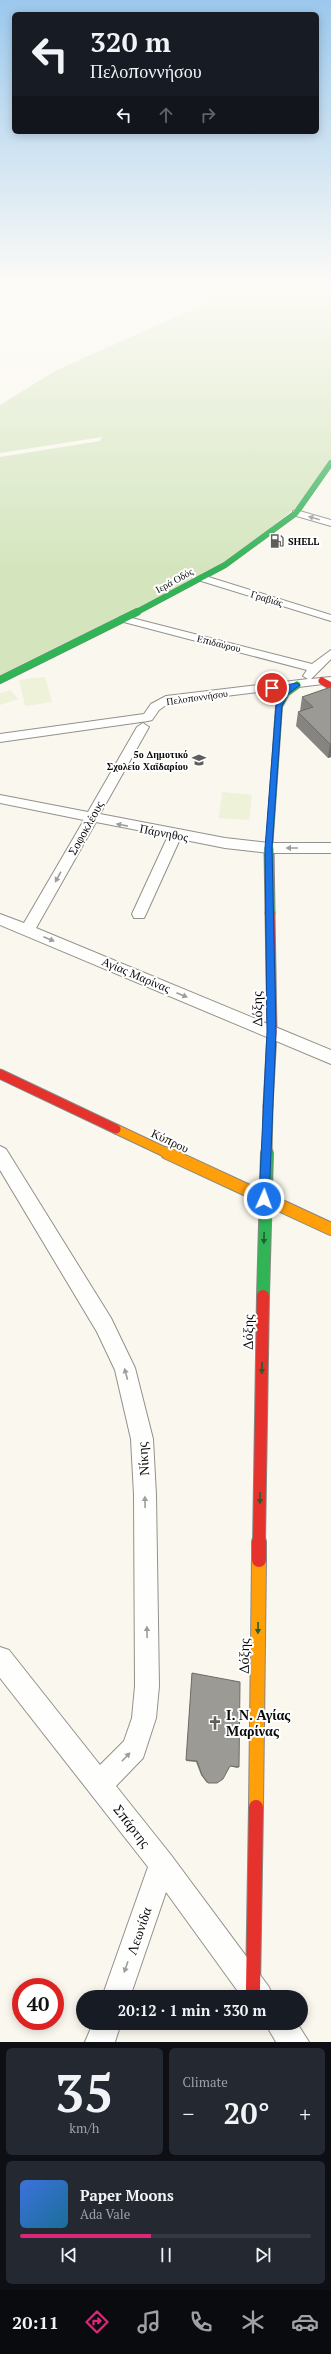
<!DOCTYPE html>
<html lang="en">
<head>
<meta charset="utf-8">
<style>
	:root { --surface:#171b24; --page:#242831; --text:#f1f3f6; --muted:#9ea1a6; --line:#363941; --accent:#db2777 }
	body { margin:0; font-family:"PT Serif",serif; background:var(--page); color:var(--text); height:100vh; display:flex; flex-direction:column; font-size:15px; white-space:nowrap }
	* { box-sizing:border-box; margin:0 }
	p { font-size:13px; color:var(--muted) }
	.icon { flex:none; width:22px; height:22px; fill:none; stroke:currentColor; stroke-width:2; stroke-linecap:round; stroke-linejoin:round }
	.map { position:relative; height:2042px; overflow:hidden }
	.drawer { display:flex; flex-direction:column; gap:6px; padding:6px; background:#0d0f14; flex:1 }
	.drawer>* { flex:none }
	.top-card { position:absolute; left:12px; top:12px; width:307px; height:122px; border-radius:6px; box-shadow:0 2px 10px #0003; background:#171b24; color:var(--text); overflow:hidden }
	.speed { position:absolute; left:12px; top:1978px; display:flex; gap:8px; font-size:20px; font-weight:700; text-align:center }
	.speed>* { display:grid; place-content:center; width:52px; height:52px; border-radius:50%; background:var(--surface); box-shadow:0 2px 10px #0003; line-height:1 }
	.speed .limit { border:6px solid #d22; background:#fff; color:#111 }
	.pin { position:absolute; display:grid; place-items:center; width:34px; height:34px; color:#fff; margin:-17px; border:2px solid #fff; border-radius:50%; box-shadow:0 1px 4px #0007 }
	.me { position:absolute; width:44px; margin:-22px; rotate:2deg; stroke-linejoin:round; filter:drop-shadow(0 0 3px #0008) }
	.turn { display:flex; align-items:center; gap:14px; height:84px; padding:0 12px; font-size:18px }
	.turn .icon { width:52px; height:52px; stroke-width:2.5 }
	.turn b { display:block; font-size:28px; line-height:34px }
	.lanes { display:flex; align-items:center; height:38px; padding:0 12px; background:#0003; justify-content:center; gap:20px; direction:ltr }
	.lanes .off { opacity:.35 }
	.big { font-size:30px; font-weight:700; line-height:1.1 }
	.drawer .card { flex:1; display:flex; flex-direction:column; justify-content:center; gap:6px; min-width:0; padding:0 14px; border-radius:6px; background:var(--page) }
	.drawer .dial { align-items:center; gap:0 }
	.dial b { font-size:52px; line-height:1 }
	.song { display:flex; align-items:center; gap:12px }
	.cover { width:48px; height:48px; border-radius:6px; background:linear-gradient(135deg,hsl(220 70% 55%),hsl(200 70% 35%)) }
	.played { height:4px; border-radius:2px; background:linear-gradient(90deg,var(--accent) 45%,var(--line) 45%) }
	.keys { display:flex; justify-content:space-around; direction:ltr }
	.heat { display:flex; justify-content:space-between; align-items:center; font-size:22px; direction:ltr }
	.drawer .tiles { flex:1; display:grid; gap:6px; grid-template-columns:1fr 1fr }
	.card:last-child { grid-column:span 2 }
	.trip { position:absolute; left:76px; top:1990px; width:232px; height:40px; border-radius:20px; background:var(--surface); box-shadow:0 2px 10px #0003; font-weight:700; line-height:40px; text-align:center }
	.menu { display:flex; height:64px; justify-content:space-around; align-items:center; background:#090b0e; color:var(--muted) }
	.menu .icon { width:28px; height:28px }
	.menu .on { color:var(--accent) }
	.menu b { font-size:18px; color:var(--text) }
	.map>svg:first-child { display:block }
	.forest { fill:#d4e5be }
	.pitch { fill:#edf2d9 }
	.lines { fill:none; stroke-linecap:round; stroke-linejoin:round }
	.street-casing { stroke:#93918d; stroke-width:2 }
	.fast-far3-casing { stroke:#898884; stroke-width:6 }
	.fast-far2-casing { stroke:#898884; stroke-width:8 }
	.fast-far1-casing { stroke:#898884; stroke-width:11 }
	.fast-casing { stroke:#898884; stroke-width:14 }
	.slow-far2-casing { stroke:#898884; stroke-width:11 }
	.slow-far1-casing { stroke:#898884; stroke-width:14 }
	.slow-casing { stroke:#898884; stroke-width:16 }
	.jam-far3-casing { stroke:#898884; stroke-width:8 }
	.jam-far2-casing { stroke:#898884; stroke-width:11 }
	.jam-far1-casing { stroke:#898884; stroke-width:14 }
	.jam-casing { stroke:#898884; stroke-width:16 }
	.street { fill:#fefefc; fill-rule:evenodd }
	.fast-far3 { stroke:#30b455; stroke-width:5.5 }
	.fast-far2 { stroke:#30b455; stroke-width:7 }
	.fast-far1 { stroke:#30b455; stroke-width:9 }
	.fast { stroke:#30b455; stroke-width:12 }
	.slow-far2 { stroke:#ff9f0a; stroke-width:9 }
	.slow-far1 { stroke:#ff9f0a; stroke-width:12 }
	.slow { stroke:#ff9f0a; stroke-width:14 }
	.jam-far3 { stroke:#e5322d; stroke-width:7 }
	.jam-far2 { stroke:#e5322d; stroke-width:9 }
	.jam-far1 { stroke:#e5322d; stroke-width:12 }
	.jam { stroke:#e5322d; stroke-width:14 }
	.wall { fill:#868480 }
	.shaded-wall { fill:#6d6c68 }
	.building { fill:#9c9a95; stroke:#6d6c68 }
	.oneway { fill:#9d9d9c }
	.oneway2 { fill:#1e6030 }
	.route { fill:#1a73e8; stroke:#114b97 }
	.labels { text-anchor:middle; stroke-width:4; stroke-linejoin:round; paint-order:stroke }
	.far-poi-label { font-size:10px; font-weight:bold; fill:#0b0b0b; stroke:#fff; text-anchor:start }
	.far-street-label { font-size:10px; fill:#0b0b0b; stroke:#fff }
	.street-label { font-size:12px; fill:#0b0b0b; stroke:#fff }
	.near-street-label { font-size:14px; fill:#0b0b0b; stroke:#fff }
	.near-poi-label { font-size:14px; font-weight:bold; fill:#0b0b0b; stroke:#fff; text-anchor:start }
</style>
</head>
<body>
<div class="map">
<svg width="331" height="2042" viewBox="0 0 331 2042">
	<rect width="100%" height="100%" fill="#faf7ee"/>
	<polygon class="forest" points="221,284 331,284 331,463 309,497 225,565 0,680 0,457 100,441 102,437 0,453 0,405 55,371 200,306 225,287"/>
	<g class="pitch">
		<polygon points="45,677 52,702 25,706 19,680"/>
		<polygon points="10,690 18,699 0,705 0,693"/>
		<polygon points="222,792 252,795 249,820 219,818"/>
	</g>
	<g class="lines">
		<defs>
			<g id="street">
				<polygon points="296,510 331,520 331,526 293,515 293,511"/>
				<polygon points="202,575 331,615 331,621 198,580 197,578"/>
				<polygon points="124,616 312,664 331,650 331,659 311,679 331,677 331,683 169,703 159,710 152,720 148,721 0,742 0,734 144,714 151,704 166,696 308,679 303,676 307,670 120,621 120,617"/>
				<polygon points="143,723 149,727 100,814 225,838 269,843 331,843 331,853 269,853 225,848 180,839 146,914 144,918 134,918 132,914 168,836 96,822 36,928 331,1050 331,1064 0,925 0,914 24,923 84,820 0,803 0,795 88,812 137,727"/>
				<polygon points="0,1146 6,1149 111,1318 135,1368 153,1439 156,1495 159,1686 156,1718 143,1758 116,1786 171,1855 269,1987 273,1997 242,1997 166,1892 130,1997 102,1997 148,1867 0,1678 0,1647 9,1650 100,1765 124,1741 132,1718 135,1686 134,1495 131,1439 115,1370 97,1332 0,1170"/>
				<polygon points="93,2023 121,2023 115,2042 85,2042"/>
				<polygon points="265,2023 297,2023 309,2042 276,2042"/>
			</g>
			<polyline id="fast-far3" points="135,613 225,565 296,513 331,463"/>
			<g id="fast-far2">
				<polyline points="0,680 137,612"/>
				<polyline points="269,850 279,706 286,693 297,685"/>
			</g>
			<g id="fast-far1">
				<polyline points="269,849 270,913"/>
				<polyline points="267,1154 268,1106"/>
			</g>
			<polyline id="fast" points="263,1296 267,1153"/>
			<polyline id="slow-far2" points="116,1129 169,1154"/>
			<polyline id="slow-far1" points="167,1153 331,1229"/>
			<polyline id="slow" points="256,1807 259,1560"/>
			<polyline id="jam-far3" points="322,681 331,686"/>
			<g id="jam-far2">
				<polyline points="0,1074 116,1129"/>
				<polyline points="268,1106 272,1032 270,913"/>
			</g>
			<polyline id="jam-far1" points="259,1543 263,1296"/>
			<g id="jam">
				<polyline points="259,1560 259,1542"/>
				<polyline points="253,1989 256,1807"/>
			</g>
		</defs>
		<use href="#street" class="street-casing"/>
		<use href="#fast-far3" class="fast-far3-casing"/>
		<use href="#fast-far2" class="fast-far2-casing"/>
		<use href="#fast-far1" class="fast-far1-casing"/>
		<use href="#fast" class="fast-casing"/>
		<use href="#slow-far2" class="slow-far2-casing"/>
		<use href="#slow-far1" class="slow-far1-casing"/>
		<use href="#slow" class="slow-casing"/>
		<use href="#jam-far3" class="jam-far3-casing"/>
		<use href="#jam-far2" class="jam-far2-casing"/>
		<use href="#jam-far1" class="jam-far1-casing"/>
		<use href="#jam" class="jam-casing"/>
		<use href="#street" class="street"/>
		<use href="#fast-far3" class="fast-far3"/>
		<use href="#fast-far2" class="fast-far2"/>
		<use href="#fast-far1" class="fast-far1"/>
		<use href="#fast" class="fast"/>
		<use href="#slow-far2" class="slow-far2"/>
		<use href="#slow-far1" class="slow-far1"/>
		<use href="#slow" class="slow"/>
		<use href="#jam-far3" class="jam-far3"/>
		<use href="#jam-far2" class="jam-far2"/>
		<use href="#jam-far1" class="jam-far1"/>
		<use href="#jam" class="jam"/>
	</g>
	<g class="wall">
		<polygon points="331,687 331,757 328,758 296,726 298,712 301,711 300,711 302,697"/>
		<polygon points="192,1673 239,1767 237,1768 229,1766 217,1783 207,1783 201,1775 196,1762 186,1761"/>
	</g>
	<polygon class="shaded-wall" points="330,744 331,744 331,757 328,758"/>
	<g class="building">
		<polygon points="331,687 331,744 330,744 298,712 313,707 302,697"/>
		<polygon points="192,1673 240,1682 239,1767 230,1766 223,1779 217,1783 208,1783 202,1775 197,1761 186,1760"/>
	</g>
	<defs><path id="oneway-solid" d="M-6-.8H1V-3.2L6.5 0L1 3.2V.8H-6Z"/></defs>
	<g class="oneway">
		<use href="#oneway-solid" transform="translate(314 518) rotate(-164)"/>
		<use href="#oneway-solid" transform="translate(122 825) rotate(-169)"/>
		<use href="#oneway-solid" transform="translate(292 848) rotate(180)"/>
		<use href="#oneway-solid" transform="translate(58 877) rotate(119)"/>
		<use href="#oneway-solid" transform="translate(49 939) rotate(23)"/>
		<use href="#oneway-solid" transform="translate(182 995) rotate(23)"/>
		<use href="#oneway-solid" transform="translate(126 1374) rotate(-105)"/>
		<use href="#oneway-solid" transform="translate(145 1502) rotate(-91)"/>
		<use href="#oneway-solid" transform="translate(147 1632) rotate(-91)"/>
		<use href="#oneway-solid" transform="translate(126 1757) rotate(-46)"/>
		<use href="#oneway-solid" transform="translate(126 1967) rotate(109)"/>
	</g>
	<g class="oneway2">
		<use href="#oneway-solid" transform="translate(264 1238) rotate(91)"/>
		<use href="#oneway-solid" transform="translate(262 1368) rotate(91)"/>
		<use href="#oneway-solid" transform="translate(260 1498) rotate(91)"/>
		<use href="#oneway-solid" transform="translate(258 1628) rotate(91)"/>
	</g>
	<linearGradient id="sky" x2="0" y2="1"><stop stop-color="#9bc8ec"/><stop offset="0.5" stop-color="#fdfbf7"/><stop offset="1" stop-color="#fdfbf7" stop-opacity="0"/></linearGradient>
	<rect width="331" height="570" fill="url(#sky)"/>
	<polygon class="route" points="297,683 300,685 288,694 282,706 272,848 276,1032 269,1199 264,1203 259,1199 267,1032 265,848 276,706 283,692 289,688 272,690 269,688"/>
	<defs>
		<symbol id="fuel-bare" viewBox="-9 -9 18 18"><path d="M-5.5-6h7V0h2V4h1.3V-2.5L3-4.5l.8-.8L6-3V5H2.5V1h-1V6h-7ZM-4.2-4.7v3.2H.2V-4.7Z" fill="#5f5e5a" stroke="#fff" stroke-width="2.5" paint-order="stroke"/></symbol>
		<symbol id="school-bare" viewBox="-9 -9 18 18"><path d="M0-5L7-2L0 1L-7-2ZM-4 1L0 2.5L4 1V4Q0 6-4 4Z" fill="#5f5e5a" stroke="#fff" stroke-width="2.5" paint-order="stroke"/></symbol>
		<symbol id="church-bare" viewBox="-9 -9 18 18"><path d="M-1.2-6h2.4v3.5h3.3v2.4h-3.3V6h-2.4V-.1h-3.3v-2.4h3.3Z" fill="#5f5e5a" stroke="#fff" stroke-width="2.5" paint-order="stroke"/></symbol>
	</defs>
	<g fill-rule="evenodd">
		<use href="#fuel-bare" x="267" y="531" width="20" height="20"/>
		<use href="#school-bare" x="189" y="750" width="20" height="20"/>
		<use href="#church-bare" x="205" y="1713" width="20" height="20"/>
	</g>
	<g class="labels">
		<g class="far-poi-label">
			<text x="288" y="545">SHELL</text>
			<text x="188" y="758" text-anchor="end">5ο Δημοτικό<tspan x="188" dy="12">Σχολείο Χαϊδαρίου</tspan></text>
		</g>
		<g class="far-street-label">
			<text transform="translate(174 580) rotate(-29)" y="4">Ιερά Οδός</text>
			<text transform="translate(267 598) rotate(17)" y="4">Γραβιάς</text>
			<text transform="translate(219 643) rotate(14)" y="4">Επιδαύρου</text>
			<text transform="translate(197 697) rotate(-8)" y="4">Πελοποννήσου</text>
		</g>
		<g class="street-label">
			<text transform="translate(86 828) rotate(-61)" y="4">Σοφοκλέους</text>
			<text transform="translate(164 833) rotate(11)" y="4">Πάρνηθος</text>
			<text transform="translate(136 975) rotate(23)" y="4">Αγίας Μαρίνας</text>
			<text transform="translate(170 1141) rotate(25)" y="4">Κύπρου</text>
		</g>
		<g class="near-street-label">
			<text transform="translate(257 1009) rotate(-91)" y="5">Δόξης</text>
			<text transform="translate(248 1332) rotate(-89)" y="5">Δόξης</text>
			<text transform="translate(143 1459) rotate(-94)" y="5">Νίκης</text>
			<text transform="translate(244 1656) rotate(-89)" y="5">Δόξης</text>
			<text transform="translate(132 1826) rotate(52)" y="5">Σπάρτης</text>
			<text transform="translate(139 1931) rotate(-71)" y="5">Λεωνίδα</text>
		</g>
		<g class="near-poi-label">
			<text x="226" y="1720">Ι. Ν. Αγίας<tspan x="226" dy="16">Μαρίνας</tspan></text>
		</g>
	</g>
</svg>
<div class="speed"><div class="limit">40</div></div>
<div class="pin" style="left:272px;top:688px;background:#d93025"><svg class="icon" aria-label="arrive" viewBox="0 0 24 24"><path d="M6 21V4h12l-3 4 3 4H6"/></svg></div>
<svg class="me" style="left:264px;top:1199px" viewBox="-20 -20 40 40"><circle r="17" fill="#1a73e8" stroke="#fff" stroke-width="3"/><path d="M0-11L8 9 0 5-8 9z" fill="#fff"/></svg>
<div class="trip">20:12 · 1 min · 330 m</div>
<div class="top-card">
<div class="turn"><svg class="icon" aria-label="left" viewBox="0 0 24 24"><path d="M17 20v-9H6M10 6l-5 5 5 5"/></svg><div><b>320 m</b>Πελοποννήσου</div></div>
<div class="lanes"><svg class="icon" aria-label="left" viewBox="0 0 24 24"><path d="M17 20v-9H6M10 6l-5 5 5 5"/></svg><svg class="icon off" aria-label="ahead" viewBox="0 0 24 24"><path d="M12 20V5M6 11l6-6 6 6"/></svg><svg class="icon off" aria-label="right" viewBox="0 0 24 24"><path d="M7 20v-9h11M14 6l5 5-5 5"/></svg></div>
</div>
</div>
<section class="drawer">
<div class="tiles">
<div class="card dial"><b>35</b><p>km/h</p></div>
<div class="card"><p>Climate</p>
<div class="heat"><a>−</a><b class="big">20°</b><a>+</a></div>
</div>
<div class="card">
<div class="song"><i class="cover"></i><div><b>Paper Moons</b><p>Ada Vale</p></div></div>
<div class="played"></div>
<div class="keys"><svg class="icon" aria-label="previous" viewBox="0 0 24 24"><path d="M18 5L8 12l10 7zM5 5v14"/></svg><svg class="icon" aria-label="pause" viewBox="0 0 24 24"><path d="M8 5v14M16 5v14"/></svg><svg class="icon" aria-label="next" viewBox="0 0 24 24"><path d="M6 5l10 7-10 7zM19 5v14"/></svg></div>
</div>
</div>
</section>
<nav class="menu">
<b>20:11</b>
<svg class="icon on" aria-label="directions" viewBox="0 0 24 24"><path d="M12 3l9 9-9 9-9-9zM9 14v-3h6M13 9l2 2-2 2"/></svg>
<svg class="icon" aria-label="music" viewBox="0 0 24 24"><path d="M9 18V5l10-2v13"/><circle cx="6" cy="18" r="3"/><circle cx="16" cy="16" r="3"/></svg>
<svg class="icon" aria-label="phone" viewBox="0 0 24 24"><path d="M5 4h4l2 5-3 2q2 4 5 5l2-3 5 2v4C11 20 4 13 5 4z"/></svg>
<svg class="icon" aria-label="climate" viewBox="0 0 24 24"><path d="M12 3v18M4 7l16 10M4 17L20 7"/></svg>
<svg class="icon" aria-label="car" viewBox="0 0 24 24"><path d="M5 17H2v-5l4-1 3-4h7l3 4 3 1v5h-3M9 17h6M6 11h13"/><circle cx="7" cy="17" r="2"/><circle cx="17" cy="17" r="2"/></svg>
</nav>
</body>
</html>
